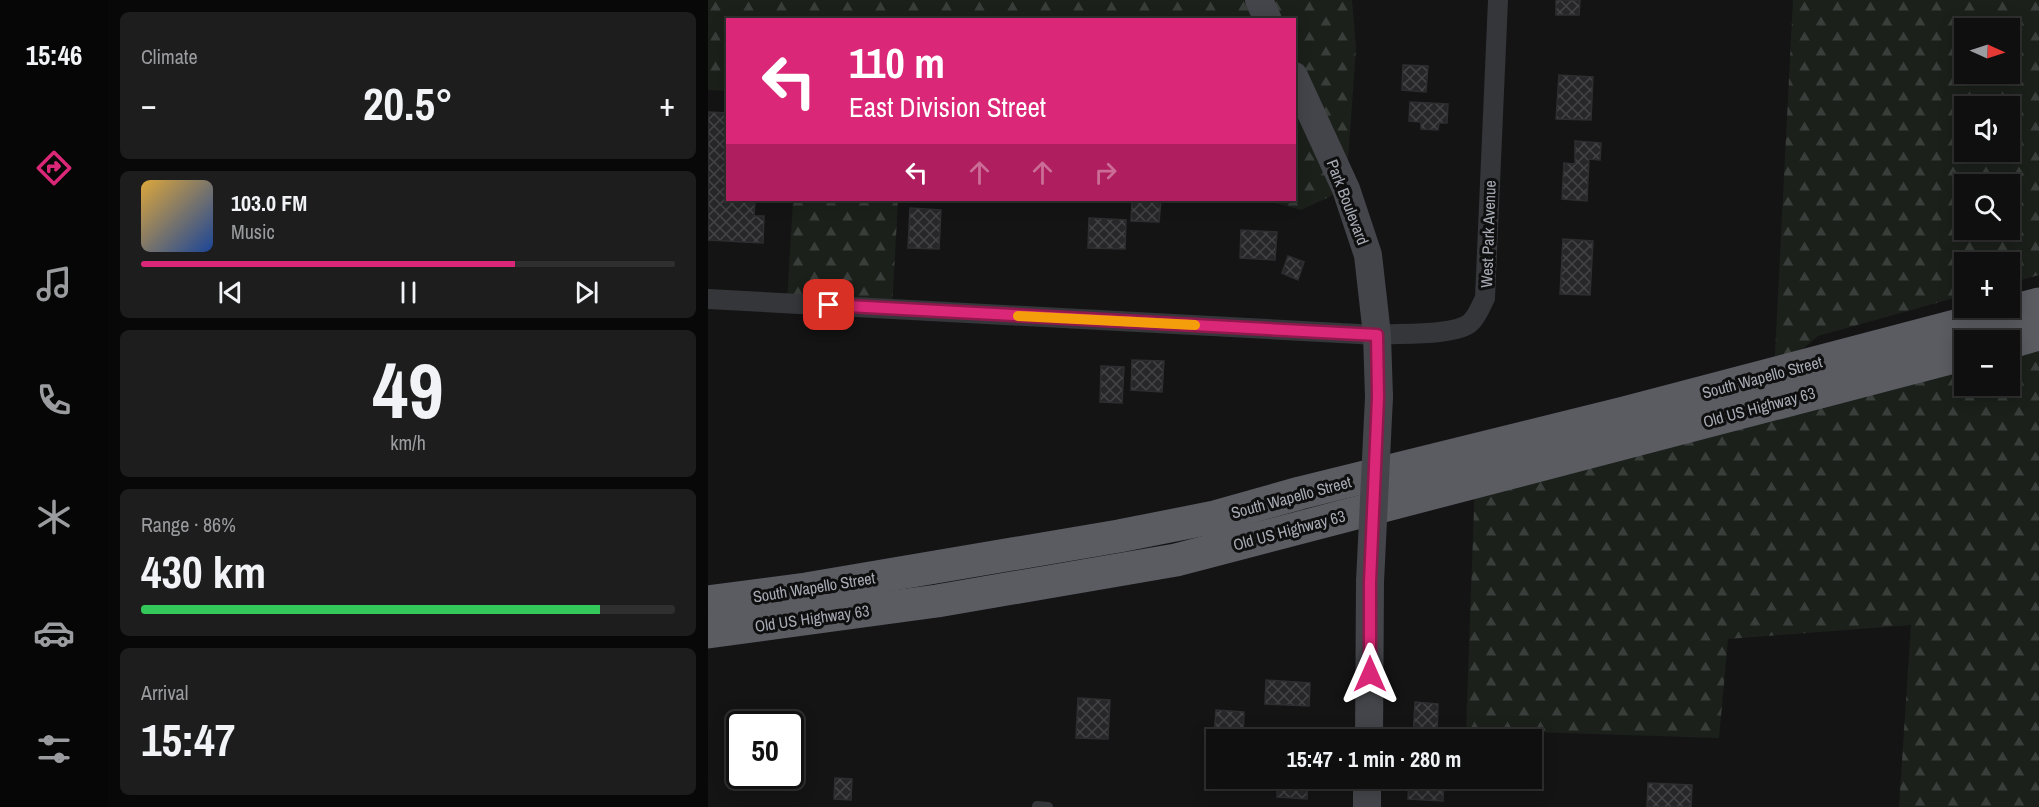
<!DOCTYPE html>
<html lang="en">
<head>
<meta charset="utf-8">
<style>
	:root { --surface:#0f0f10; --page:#1d1d1e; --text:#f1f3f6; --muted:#9b9c9f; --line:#2f2f30; --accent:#db2777 }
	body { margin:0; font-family:"Archivo Narrow",sans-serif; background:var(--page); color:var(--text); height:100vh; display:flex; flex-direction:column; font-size:22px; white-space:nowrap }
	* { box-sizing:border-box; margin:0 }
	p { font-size:20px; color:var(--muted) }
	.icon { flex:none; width:33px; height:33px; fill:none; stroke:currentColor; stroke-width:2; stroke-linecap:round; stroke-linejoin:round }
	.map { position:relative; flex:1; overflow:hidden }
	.panel { display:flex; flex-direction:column; gap:12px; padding:12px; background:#080809; width:600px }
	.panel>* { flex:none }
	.guide { position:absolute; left:18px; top:18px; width:570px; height:183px; border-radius:0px; box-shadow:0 3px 15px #0003,0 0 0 2px var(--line); background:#db2777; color:#fff; overflow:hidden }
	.needle { width:39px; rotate:93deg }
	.buttons { position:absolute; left:1246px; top:18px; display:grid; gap:12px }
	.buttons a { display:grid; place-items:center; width:66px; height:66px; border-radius:0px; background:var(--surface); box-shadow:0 3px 15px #0003,0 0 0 2px var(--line); font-size:30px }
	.speed { position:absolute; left:18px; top:711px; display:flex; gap:12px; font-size:30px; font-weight:700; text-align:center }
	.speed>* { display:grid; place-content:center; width:78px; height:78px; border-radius:50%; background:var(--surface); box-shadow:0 3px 15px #0003,0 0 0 2px var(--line); line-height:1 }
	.speed .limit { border:3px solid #111; border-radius:9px; background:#fff; color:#111 }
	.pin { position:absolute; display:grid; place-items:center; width:51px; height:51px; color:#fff; margin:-26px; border-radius:12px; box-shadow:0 3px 9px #0006 }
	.me { position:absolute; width:66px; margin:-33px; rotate:0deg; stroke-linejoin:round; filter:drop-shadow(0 0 4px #0008) }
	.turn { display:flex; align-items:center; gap:21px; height:126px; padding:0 24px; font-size:27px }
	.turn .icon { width:78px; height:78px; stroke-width:2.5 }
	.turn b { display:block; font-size:42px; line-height:51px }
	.lanes { display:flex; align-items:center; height:57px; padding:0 24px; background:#0003; justify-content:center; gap:30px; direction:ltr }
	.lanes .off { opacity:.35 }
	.big { font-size:45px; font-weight:700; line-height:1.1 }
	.panel .card { flex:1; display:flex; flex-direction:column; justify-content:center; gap:9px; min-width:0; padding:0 21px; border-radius:9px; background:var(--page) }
	.panel .dial { align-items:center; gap:0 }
	.dial b { font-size:78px; line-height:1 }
	.song { display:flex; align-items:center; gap:18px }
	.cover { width:72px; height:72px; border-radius:9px; background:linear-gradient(135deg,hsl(40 70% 55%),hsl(220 70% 35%)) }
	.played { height:6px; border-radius:3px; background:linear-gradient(90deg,var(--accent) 70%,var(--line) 70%) }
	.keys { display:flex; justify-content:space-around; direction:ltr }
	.heat { display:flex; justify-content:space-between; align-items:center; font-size:33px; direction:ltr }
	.charge { height:9px; border-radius:4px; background:linear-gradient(90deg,#34c759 86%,var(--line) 0) }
	.trip { position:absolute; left:498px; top:729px; width:336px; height:60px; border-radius:0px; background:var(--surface); box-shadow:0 3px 15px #0003,0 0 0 2px var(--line); font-weight:700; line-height:60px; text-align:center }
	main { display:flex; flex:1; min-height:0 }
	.tab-bar { display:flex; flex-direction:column; width:108px; justify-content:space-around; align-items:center; background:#060606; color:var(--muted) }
	.tab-bar .icon { width:42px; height:42px }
	.tab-bar .active { color:var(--accent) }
	.tab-bar b { font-size:27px; color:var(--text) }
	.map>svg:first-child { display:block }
	.forest { fill:url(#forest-firs); fill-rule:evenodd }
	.building { fill:url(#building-cross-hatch); stroke:#2e2e31; stroke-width:1.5 }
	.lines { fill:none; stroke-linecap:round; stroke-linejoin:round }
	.service { stroke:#35363a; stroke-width:10 }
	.minor { stroke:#35363a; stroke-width:20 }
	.secondary { stroke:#44454a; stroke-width:28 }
	.trunk { stroke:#5a5c62; stroke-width:33 }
	.secondary-bridge { stroke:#44454a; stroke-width:28 }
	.route-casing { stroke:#8e194d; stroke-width:15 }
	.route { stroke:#db2777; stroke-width:10 }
	.slow { stroke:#f59e0b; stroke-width:10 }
	.labels { text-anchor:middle; stroke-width:6; stroke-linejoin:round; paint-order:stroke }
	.street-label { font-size:16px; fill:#a7abb4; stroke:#0f0f10 }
</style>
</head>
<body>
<main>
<nav class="tab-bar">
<b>15:46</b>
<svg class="icon active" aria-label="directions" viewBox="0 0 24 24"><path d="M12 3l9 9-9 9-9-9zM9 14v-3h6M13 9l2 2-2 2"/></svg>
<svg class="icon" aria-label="music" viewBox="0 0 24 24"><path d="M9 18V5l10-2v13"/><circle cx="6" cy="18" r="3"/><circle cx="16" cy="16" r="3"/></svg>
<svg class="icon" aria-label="phone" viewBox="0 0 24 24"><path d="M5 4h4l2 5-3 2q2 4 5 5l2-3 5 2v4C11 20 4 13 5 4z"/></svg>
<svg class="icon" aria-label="climate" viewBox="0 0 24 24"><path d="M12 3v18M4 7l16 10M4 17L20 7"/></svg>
<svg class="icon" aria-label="car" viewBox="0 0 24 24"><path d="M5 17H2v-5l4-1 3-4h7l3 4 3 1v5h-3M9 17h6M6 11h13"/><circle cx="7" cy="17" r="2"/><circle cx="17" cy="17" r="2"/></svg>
<svg class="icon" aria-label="filters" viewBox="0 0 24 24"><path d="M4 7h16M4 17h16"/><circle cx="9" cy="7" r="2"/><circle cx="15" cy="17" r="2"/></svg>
</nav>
<section class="panel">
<div class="card"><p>Climate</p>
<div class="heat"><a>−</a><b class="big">20.5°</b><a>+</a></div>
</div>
<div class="card">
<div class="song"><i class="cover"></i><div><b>103.0 FM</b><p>Music</p></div></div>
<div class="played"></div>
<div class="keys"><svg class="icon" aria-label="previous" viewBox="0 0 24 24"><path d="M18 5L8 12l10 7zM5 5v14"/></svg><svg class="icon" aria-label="pause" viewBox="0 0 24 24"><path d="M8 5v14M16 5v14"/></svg><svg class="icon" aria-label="next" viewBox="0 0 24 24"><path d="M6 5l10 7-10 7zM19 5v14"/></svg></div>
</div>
<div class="card dial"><b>49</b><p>km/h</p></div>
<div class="card"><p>Range · 86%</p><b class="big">430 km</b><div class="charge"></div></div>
<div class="card"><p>Arrival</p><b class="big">15:47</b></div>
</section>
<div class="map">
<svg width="1331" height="807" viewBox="0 0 1331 807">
	<defs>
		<pattern id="forest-firs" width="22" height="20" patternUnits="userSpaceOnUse" patternTransform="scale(1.5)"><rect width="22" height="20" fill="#1b201b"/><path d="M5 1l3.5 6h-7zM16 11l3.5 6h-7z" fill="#393e3a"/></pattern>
		<pattern id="building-cross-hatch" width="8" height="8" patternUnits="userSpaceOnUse" patternTransform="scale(1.5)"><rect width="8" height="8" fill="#272729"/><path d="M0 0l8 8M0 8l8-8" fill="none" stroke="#444446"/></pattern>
	</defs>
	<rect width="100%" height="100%" fill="#141415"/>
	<g class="forest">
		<polygon points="0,0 644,0 648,48 638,189 593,210 555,200 586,200 586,20 20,20 19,91 0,90"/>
		<path d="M1085 0H1331V275L1302 283V262H1257V295L1110 336 1066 374ZM1257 28H1302V74H1257ZM1257 106H1302V152H1257ZM1257 184H1302V230H1257Z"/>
		<polygon points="85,200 190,200 184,309 79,303"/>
		<polygon points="1331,334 1331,807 1191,807 1203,625 1020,639 1011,738 758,730 767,482 1257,354 1257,386 1302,386 1302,342"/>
	</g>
	<g class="building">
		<polygon points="848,0 872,0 871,15 848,15"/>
		<polygon points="695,65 720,66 718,92 694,90"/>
		<polygon points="851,75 885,77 883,120 848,119"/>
		<polygon points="702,102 740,104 739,123 731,123 730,130 713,129 713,122 701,121"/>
		<polygon points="0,112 20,113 20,200 47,200 46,216 56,216 55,243 0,240"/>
		<polygon points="867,141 893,143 892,160 881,159 879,201 854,199 856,163 867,164"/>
		<polygon points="424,200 453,201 451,222 423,221"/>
		<polygon points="202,208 233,210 231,249 200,248"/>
		<polygon points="381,218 418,220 417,249 380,248"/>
		<polygon points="533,230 569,232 567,260 532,258"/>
		<polygon points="855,239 885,241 882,295 852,294"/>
		<polygon points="580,256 596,262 590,280 574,273"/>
		<polygon points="424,360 456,361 454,392 423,390"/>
		<polygon points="393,366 416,367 414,403 392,402"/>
		<polygon points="558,680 602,683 601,706 557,704"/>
		<polygon points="370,698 402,700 400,739 368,738"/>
		<polygon points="707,702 730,704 729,739 705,738"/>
		<polygon points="508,710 536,712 535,737 506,736"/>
		<polygon points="127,778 144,779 143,800 126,799"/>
		<polygon points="570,778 600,778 599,799 569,797"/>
		<polygon points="701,778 736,778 735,801 700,799"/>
		<polygon points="940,783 984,785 983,807 939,807"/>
	</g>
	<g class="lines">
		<polyline class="service" points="329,806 340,807"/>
		<path class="minor" d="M0 299 669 335C691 333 746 336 762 323 769 317 773 306 777 298L790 0"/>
		<g class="secondary">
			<polyline points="551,0 560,20"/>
			<polyline points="586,76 638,189 660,255 669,335 671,397"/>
			<polyline points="661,740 662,582"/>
			<polyline points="659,807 659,778"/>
		</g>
		<g class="trunk">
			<polyline points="1302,342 1331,334"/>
			<polyline points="0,602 98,589 411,536 507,517 592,493 916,413 1331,304"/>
			<polyline points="0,632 229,601 468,560 1257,354"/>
		</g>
		<polyline class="secondary-bridge" points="662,582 671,397"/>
	</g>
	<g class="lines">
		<defs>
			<polyline id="route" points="121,305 669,335 670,397 662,582 662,674"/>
		</defs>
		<use href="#route" class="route-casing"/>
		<use href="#route" class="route"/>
		<polyline class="slow" points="310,316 487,325"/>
	</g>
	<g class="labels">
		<g class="street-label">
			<text transform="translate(640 202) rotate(69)" y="6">Park Boulevard</text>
			<text transform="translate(780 234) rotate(-88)" y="6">West Park Avenue</text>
			<text transform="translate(1054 377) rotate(-15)" y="6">South Wapello Street</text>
			<text transform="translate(1051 407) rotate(-15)" y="6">Old US Highway 63</text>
			<text transform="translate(583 497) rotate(-15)" y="6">South Wapello Street</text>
			<text transform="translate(581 530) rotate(-15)" y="6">Old US Highway 63</text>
			<text transform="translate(106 587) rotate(-9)" y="6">South Wapello Street</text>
			<text transform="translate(104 618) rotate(-8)" y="6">Old US Highway 63</text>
		</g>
	</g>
</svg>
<div class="buttons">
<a><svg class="needle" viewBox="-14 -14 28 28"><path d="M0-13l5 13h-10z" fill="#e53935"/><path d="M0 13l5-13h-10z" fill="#9b9c9f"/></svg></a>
<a><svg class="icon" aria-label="sound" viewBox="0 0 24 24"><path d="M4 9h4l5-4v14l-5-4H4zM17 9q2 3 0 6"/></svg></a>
<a><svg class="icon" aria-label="search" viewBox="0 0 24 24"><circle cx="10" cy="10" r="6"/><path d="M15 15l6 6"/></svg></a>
<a>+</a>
<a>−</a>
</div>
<div class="speed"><div class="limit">50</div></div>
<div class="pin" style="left:121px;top:305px;background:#d93025"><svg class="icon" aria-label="arrive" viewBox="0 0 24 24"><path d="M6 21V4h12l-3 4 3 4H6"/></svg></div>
<svg class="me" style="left:662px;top:674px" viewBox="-20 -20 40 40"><path d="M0-17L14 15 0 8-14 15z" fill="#db2777" stroke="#fff" stroke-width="4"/></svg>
<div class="trip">15:47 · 1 min · 280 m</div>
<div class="guide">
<div class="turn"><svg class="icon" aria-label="left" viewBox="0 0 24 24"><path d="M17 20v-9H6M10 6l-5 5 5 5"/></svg><div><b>110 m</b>East Division Street</div></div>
<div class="lanes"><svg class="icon" aria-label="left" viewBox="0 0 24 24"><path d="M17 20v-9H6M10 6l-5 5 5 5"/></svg><svg class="icon off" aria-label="ahead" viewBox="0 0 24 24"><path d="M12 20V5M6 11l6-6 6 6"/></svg><svg class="icon off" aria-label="ahead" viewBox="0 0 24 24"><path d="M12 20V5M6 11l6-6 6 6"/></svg><svg class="icon off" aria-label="right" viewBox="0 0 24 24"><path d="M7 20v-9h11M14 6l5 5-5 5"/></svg></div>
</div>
</div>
</main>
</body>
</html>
